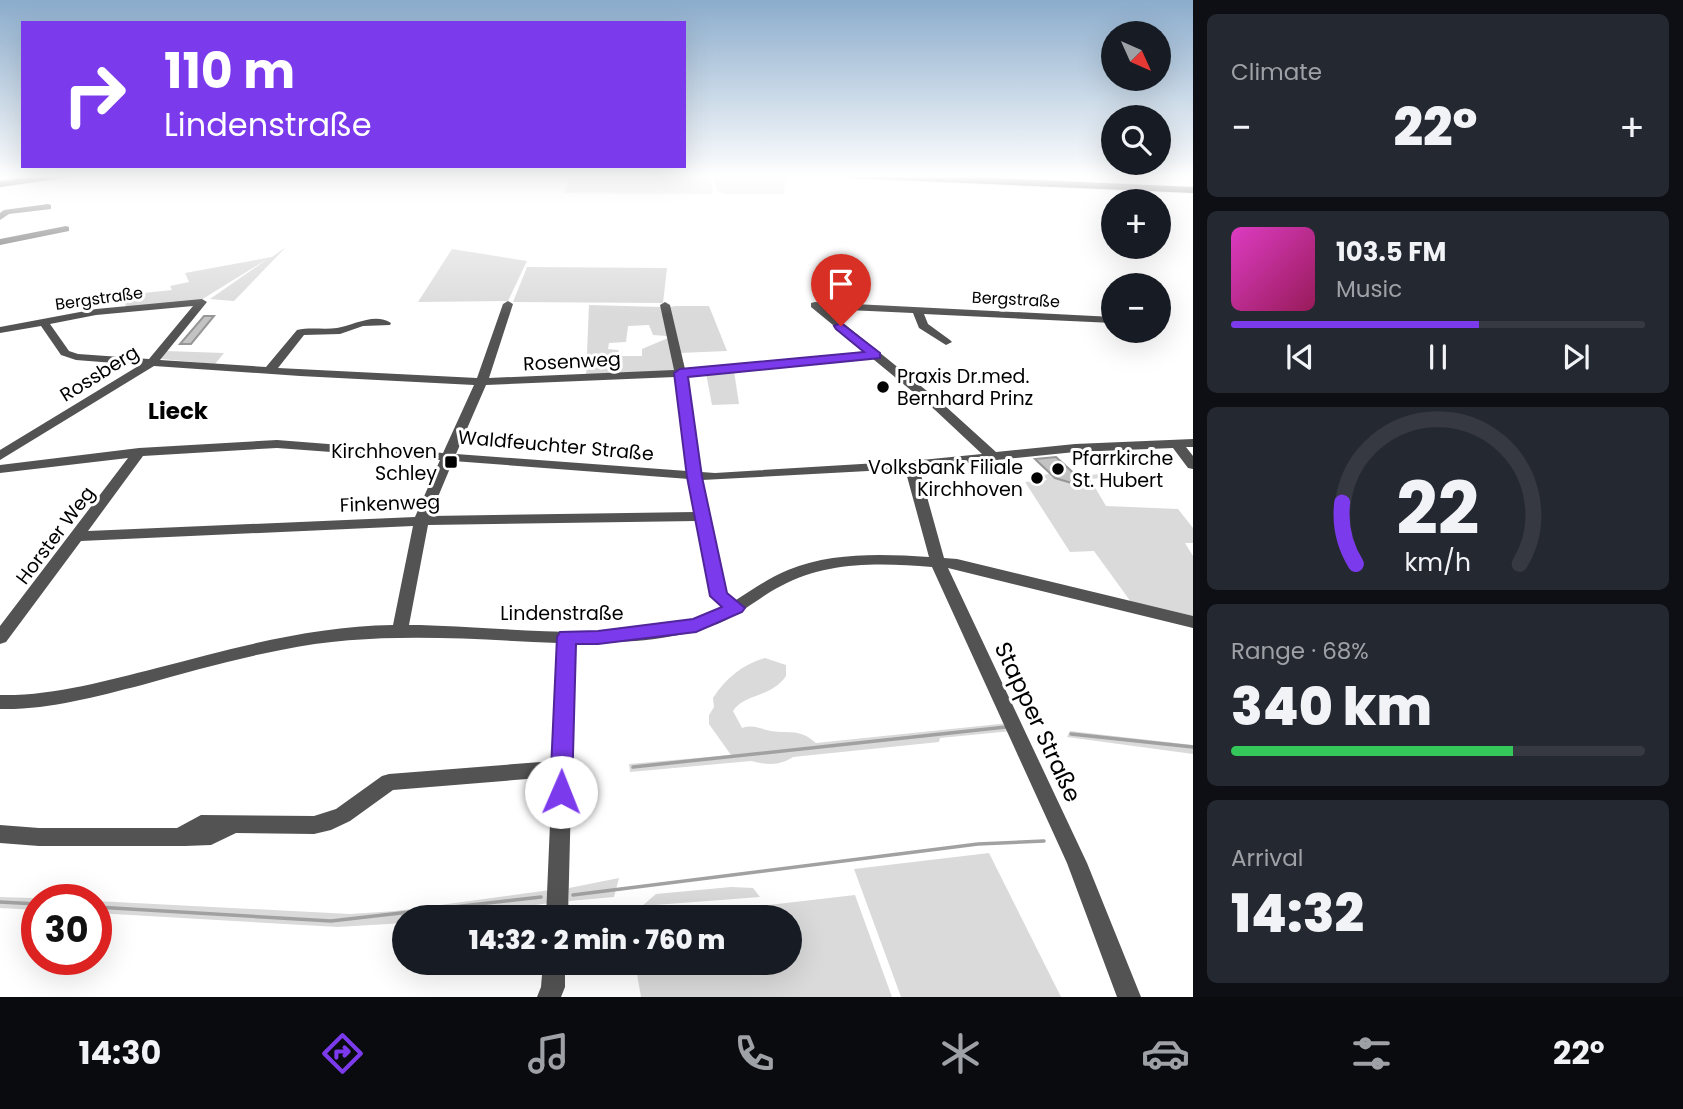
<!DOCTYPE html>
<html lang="en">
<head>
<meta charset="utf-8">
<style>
	:root { --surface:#171b24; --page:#242831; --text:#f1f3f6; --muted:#9ea1a6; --line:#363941; --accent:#7c3aed }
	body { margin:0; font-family:Poppins,sans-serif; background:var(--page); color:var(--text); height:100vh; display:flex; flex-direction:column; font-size:26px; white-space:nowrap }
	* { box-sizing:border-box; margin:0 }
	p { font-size:23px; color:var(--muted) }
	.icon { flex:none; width:38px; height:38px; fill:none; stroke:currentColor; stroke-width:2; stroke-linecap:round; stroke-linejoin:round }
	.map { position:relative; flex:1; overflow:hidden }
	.drawer { display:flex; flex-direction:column; gap:14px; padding:14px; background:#0d0f14; width:490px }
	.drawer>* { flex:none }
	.banner { position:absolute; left:21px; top:21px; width:665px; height:147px; border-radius:0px; box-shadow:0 7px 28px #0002; background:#7c3aed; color:#fff; overflow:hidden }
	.needle { width:46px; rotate:135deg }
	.tools { position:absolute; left:1101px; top:21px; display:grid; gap:14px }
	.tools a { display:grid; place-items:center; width:70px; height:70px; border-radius:50%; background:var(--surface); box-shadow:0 7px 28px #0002; font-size:35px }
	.speed { position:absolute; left:21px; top:884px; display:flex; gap:14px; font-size:35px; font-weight:700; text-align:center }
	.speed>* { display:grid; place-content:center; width:91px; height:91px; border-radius:50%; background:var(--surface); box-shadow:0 7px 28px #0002; line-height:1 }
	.speed .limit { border:10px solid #d22; background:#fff; color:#111 }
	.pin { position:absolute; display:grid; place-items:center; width:60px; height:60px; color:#fff; margin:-72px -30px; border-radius:50% 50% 50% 0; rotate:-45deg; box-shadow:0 0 7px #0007 }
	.pin .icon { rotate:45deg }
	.me { position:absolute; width:77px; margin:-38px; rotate:1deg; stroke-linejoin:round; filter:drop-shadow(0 0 5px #0008) }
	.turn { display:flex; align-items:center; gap:24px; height:147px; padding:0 28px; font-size:32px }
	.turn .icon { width:91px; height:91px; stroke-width:2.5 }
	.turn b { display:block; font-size:49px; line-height:60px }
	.big { font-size:52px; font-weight:800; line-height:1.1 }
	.drawer .widget { flex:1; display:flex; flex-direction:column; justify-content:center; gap:10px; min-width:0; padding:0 24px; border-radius:10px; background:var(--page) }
	.drawer .dial { align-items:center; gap:0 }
	.dial svg { height:182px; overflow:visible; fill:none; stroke:var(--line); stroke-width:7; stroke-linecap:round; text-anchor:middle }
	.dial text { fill:var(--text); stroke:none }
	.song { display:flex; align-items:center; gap:21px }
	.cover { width:84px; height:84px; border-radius:10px; background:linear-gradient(135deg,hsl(310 70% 55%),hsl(330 70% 35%)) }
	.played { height:7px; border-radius:4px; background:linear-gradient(90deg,var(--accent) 60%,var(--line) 60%) }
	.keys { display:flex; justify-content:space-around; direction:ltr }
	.heat { display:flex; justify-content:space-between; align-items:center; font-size:38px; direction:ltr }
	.charge { height:10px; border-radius:5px; background:linear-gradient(90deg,#34c759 68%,var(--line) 0) }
	.trip { position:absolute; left:392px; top:905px; width:410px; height:70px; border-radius:35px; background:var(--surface); box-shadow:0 7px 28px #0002; font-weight:800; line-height:70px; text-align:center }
	.menu { display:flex; height:112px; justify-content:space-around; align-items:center; background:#090b0e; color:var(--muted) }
	.menu .icon { width:49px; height:49px }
	.menu .current { color:var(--accent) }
	.menu b { font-size:32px; color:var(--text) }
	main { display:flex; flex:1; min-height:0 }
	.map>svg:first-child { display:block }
	.green { fill:#dadada }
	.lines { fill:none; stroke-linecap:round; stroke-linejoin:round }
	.stream { stroke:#a1a1a1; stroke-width:3.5 }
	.building { fill:#c3c3c3; stroke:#979797; stroke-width:2 }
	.major-casing { stroke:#dbdbdb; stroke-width:2 }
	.minor { fill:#535353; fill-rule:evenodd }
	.major { fill:#000; fill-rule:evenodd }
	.route { fill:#7c3aed; stroke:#51269a; stroke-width:2 }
	.poi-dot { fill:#000; stroke:#fff; stroke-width:2.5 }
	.labels { text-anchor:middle; stroke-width:6; stroke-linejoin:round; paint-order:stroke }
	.far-street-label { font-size:16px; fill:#000; stroke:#fff }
	.street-label { font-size:19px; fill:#000; stroke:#fff }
	.poi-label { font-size:19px; fill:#000; stroke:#fff; text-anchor:start }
	.quarter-label { font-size:23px; font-weight:bold; fill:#000; stroke:#fff }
	.near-street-label { font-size:23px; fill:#000; stroke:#fff }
</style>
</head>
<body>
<main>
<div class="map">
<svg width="1193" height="997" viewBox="0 0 1193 997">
	<rect width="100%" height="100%" fill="#fff"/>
	<g class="green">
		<polygon points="572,175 707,175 710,178 713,194 563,193"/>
		<polygon points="713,175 784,175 788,176 783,194 724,194 717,191"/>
		<polygon points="286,247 234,301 210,299 269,258 201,300 126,308 124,295 172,290 170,286 189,282 185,273 272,257"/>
		<polygon points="452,249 527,261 508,301 418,302"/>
		<polygon points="527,267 667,268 663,303 513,302"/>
		<polygon points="589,305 661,307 667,336 653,335 649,325 628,326 626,342 609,343 608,349 618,350 621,356 642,356 642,349 668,338 675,371 586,376"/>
		<polygon points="675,306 709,306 727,351 679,353 670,307"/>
		<polygon points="166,351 224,353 215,364 161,359"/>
		<polygon points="734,371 739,404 712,405 706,373"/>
		<polygon points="1049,474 1073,485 1086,480 1082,476 1100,474 1103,478 1090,479 1106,506 1178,509 1193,528 1193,543 1185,543 1193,556 1193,617 1131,602 1094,551 1070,552 1025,482 1047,480 1043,475"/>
		<path d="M765 658 786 665V676C771 698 745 693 733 711L742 728C754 724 760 729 771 731 790 734 799 728 816 743L1009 723 1012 731 940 738 939 742 793 757C779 766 767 765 751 761L630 772 629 764 731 755 709 724V715L714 707 713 698C725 679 743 664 765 658Z"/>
		<polygon points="1070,731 1193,745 1193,754 1067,737"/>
		<polygon points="989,853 1061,997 901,997 854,869"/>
		<polygon points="619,878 614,897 569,901 569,888"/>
		<polygon points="731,887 753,888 760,897 642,906 656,894"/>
		<polygon points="550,890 550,903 447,917 404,917 404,923 338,927 96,913 96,901 350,914 396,911"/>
		<polygon points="855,895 892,997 641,997 635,963 789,962 789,917 663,917"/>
		<polygon points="0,897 62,899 37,900 37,910 0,908"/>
	</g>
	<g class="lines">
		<g class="stream">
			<polyline points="1071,734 1193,747"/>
			<polyline points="633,767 1006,727"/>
			<polyline points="573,895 978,844 1044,841"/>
			<polyline points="0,902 37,904"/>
			<polyline points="96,907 331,921 541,897"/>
		</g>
	</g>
	<g class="building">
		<polygon points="204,316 214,316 191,344 180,344"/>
		<polygon points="1056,457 1078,477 1075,484 1055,478 1035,459"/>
	</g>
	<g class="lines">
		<defs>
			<g id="major">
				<polygon points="49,175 84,175 0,187 0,181"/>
				<polygon points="847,175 930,175 1193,187 1193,193 852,178"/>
			</g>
		</defs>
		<use href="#major" class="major-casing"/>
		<g class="minor">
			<polygon points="48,204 51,205 51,209 9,214 0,220 0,213 4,210"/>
			<polygon points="66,226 69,227 69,231 0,245 0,239"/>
			<path d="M202 299 207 302 160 360 266 367 297 330C310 327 324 330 337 328 354 325 375 312 391 323L390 325 363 326 340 334 304 335 278 368 477 378 503 304 508 301 513 304 489 378 674 370 660 305 665 302 670 305 685 369 866 352 811 307V303L815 302 1113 317V323L924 314 928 324 950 340 952 342 946 345 919 328 913 313 826 309 943 404 996 452 1075 444 1193 439V447H1186L1193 456V469L1188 468 1173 448 1075 452 919 468 944 558 957 559 1193 616V628L948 568 1087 863 1141 997H1117L1067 863 932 567C881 563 827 561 781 586 757 598 738 617 712 626 669 641 620 643 575 643L568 917H546L552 777 393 790 350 821 331 830 314 834 236 833 211 845 185 846H39L0 843V825L39 828H177L201 815 314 816 336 809 382 776 389 774 553 761 558 643C465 639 373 631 281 650 234 659 188 672 142 685 94 697 49 710 0 709V695C54 696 105 681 157 668 234 648 312 626 393 625L413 526 81 541 6 642 0 644V626L128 458 0 473V465L139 448 277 440 443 453 474 385 300 376 154 366 0 460V450L140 365 76 360 61 355 41 326 0 333V327L96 309ZM193 306 149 359 78 354 69 351 50 324 96 315ZM873 359 935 410 982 454 911 461 715 473 701 472 686 376ZM675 377 687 471 456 454 486 385ZM277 448 440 460 415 517 88 531 143 456ZM453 461 689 479 695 512 430 516ZM905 469 929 557C882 554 832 552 788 570 769 578 753 589 736 600L726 593 702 480ZM697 521 711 596 724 607C647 649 497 625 409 625L428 525Z"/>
			<polygon points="543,962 565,962 565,987 561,997 537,997 541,987"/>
		</g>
		<use href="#major" class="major"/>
	</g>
	<linearGradient id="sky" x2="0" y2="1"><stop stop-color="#8baccc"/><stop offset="0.56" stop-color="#fff"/><stop offset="1" stop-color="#fff" stop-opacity="0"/></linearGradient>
	<rect width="1193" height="315" fill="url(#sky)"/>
	<polygon class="route" points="841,323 880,353 880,358 688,377 702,477 727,593 745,608 742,612 696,632 598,644 576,644 572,792 569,799 561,802 553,799 550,792 557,637 560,632 598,631 693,619 722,607 710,596 687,477 674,373 680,369 864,352 836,329 834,326"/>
	<g class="poi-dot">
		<circle cx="883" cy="387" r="7"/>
		<rect x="444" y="455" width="14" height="14" rx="3.5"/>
		<circle cx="1058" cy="469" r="7"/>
		<circle cx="1037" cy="478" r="7"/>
	</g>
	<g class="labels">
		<g class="far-street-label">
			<text transform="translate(99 298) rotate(-8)" y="6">Bergstraße</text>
			<text transform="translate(1016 299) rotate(3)" y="6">Bergstraße</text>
		</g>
		<g class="street-label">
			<text transform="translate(572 361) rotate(-3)" y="7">Rosenweg</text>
			<text transform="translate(99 373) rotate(-32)" y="7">Rossberg</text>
			<text transform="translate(556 445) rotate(5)" y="7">Waldfeuchter Straße</text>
			<text transform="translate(390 503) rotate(-2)" y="7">Finkenweg</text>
			<text transform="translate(55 535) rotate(-53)" y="7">Horster Weg</text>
			<text x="562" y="620">Lindenstraße</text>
		</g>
		<g class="poi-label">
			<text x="897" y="383">Praxis Dr.med.<tspan x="897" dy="22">Bernhard Prinz</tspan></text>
			<text x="437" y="458" text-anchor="end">Kirchhoven<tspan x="437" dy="22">Schley</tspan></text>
			<text x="1072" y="465">Pfarrkirche<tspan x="1072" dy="22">St. Hubert</tspan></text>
			<text x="1023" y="474" text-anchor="end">Volksbank Filiale<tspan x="1023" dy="22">Kirchhoven</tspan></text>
		</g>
		<g class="quarter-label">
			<text x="178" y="419">Lieck</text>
		</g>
		<g class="near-street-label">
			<text transform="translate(1038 722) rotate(65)" y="8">Stapper Straße</text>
		</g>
	</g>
</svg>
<div class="tools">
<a><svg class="needle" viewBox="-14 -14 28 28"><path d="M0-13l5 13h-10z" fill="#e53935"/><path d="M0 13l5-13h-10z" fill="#9ea1a6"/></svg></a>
<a><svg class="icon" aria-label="search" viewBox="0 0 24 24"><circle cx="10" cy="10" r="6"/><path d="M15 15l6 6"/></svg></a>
<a>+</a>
<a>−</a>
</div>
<div class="speed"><div class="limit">30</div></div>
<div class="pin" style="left:841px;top:326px;background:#d93025"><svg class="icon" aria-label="arrive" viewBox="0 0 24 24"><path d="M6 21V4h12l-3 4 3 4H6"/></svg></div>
<svg class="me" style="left:561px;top:792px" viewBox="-20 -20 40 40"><circle r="19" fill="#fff"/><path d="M0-13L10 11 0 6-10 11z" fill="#7c3aed"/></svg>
<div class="trip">14:32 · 2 min · 760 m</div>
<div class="banner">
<div class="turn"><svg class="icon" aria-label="right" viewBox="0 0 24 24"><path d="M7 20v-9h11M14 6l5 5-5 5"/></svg><div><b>110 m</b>Lindenstraße</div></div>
</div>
</div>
<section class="drawer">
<div class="widget"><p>Climate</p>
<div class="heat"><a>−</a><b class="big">22°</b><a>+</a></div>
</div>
<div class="widget">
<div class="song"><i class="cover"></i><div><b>103.5 FM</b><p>Music</p></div></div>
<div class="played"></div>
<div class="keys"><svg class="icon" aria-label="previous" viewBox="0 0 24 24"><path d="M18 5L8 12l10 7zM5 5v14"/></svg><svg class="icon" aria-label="pause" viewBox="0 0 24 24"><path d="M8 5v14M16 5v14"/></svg><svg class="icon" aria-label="next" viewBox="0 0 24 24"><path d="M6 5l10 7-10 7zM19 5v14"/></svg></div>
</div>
<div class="widget dial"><svg viewBox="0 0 100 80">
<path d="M14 69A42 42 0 1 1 86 69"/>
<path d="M14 69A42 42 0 0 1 8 42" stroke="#7c3aed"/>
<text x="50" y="56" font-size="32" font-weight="700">22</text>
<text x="50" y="72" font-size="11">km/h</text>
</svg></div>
<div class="widget"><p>Range · 68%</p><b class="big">340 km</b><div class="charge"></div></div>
<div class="widget"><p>Arrival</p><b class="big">14:32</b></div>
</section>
</main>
<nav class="menu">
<b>14:30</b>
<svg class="icon current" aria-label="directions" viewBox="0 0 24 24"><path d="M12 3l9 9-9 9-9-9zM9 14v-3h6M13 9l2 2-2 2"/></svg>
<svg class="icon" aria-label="music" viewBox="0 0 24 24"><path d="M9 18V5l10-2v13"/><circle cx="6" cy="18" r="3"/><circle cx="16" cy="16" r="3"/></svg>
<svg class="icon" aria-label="phone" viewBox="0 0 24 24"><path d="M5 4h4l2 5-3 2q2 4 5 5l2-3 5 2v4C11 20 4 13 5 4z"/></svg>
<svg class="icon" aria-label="climate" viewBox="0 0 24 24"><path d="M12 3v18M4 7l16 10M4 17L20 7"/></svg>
<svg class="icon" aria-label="car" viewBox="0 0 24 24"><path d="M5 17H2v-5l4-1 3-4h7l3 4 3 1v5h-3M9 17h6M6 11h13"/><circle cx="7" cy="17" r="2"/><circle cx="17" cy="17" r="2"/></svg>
<svg class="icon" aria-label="filters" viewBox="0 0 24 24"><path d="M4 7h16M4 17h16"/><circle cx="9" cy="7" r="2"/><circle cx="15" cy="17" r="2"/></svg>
<b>22°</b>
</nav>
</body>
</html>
